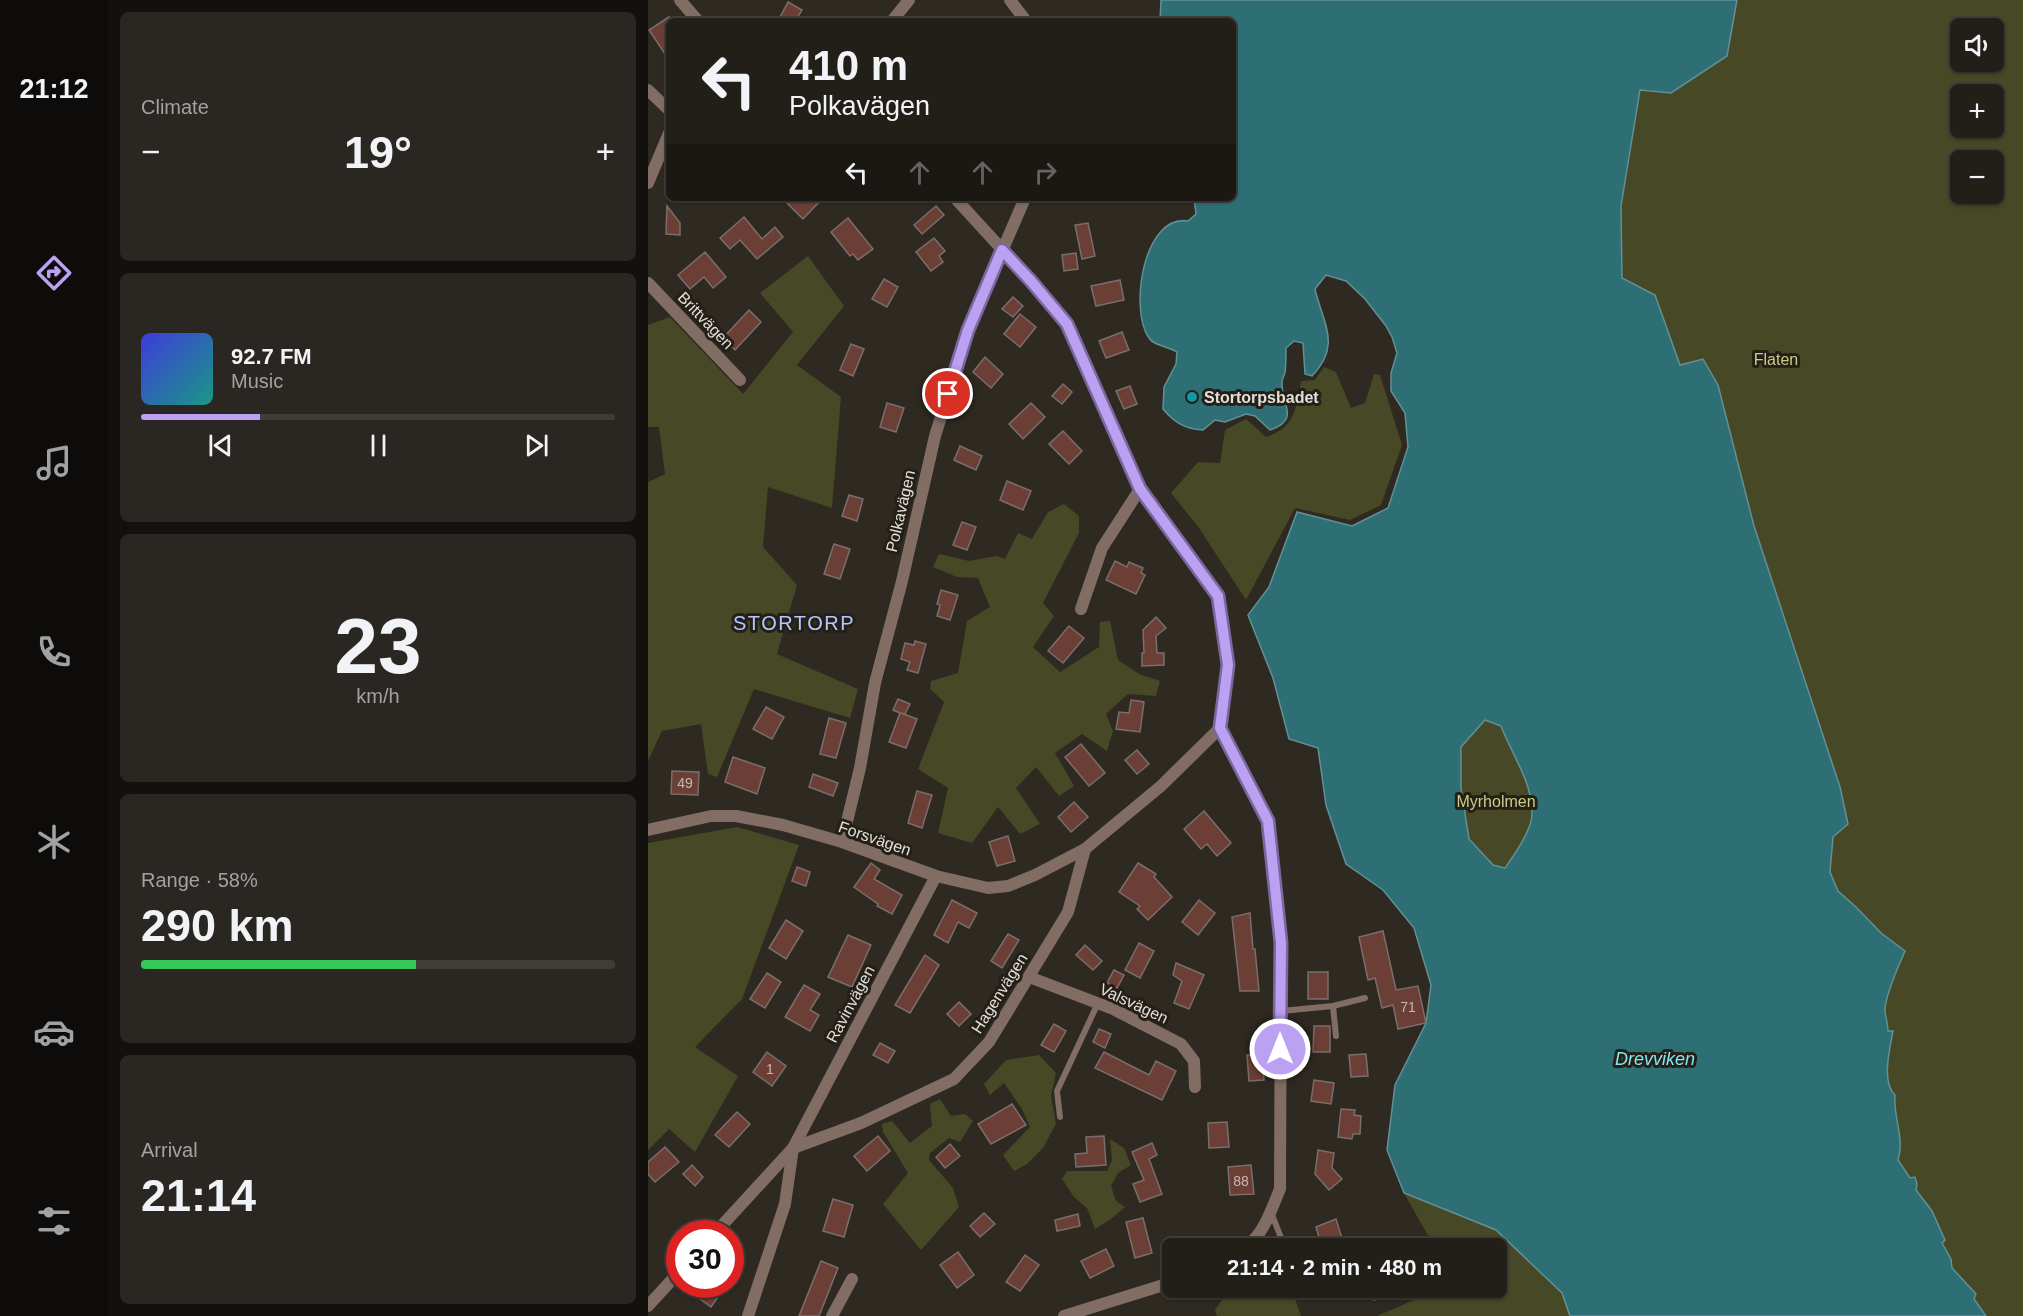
<!DOCTYPE html>
<html lang="en">
<head>
<meta charset="utf-8">
<style>
	:root { --surface:#221f19; --page:#2a2722; --text:#f1f3f6; --muted:#a2a2a2; --line:#3f3d38; --accent:#bca0f2 }
	body { margin:0; font-family:Arial,sans-serif; background:var(--page); color:var(--text); height:100vh; display:flex; flex-direction:column; font-size:22px; white-space:nowrap }
	* { box-sizing:border-box; margin:0 }
	p { font-size:20px; color:var(--muted) }
	.icon { flex:none; width:33px; height:33px; fill:none; stroke:currentColor; stroke-width:2; stroke-linecap:round; stroke-linejoin:round }
	.map { position:relative; flex:1; overflow:hidden }
	.panel { display:flex; flex-direction:column; gap:12px; padding:12px; background:#13110e; width:540px }
	.panel>* { flex:none }
	.banner { position:absolute; left:18px; top:18px; width:570px; height:183px; border-radius:9px; box-shadow:0 2px 4px #0004,0 0 0 2px var(--line); background:#221f19; color:var(--text); overflow:hidden }
	.fabs { position:absolute; left:1302px; top:18px; display:grid; gap:12px }
	.fabs a { display:grid; place-items:center; width:54px; height:54px; border-radius:9px; background:var(--surface); box-shadow:0 2px 4px #0004,0 0 0 2px var(--line); font-size:30px }
	.speed { position:absolute; left:18px; top:1220px; display:flex; gap:12px; font-size:30px; font-weight:700; text-align:center }
	.speed>* { display:grid; place-content:center; width:78px; height:78px; border-radius:50%; background:var(--surface); box-shadow:0 2px 4px #0004,0 0 0 2px var(--line); line-height:1 }
	.speed .limit { border:9px solid #d22; background:#fff; color:#111 }
	.pin { position:absolute; display:grid; place-items:center; width:51px; height:51px; color:#fff; margin:-26px; border:3px solid #fff; border-radius:50%; box-shadow:0 2px 6px #0007 }
	.me { position:absolute; width:66px; margin:-33px; rotate:0deg; stroke-linejoin:round; filter:drop-shadow(0 0 4px #0008) }
	.turn { display:flex; align-items:center; gap:21px; height:126px; padding:0 24px; font-size:27px }
	.turn .icon { width:78px; height:78px; stroke-width:2.5 }
	.turn b { display:block; font-size:42px; line-height:51px }
	.lanes { display:flex; align-items:center; height:57px; padding:0 24px; background:#0003; justify-content:center; gap:30px; direction:ltr }
	.lanes .off { opacity:.35 }
	.big { font-size:45px; font-weight:700; line-height:1.1 }
	.panel .widget { flex:1; display:flex; flex-direction:column; justify-content:center; gap:9px; min-width:0; padding:0 21px; border-radius:9px; background:var(--page) }
	.panel .dial { align-items:center; gap:0 }
	.dial b { font-size:78px; line-height:1 }
	.song { display:flex; align-items:center; gap:18px }
	.cover { width:72px; height:72px; border-radius:9px; background:linear-gradient(135deg,hsl(240 70% 55%),hsl(170 70% 35%)) }
	.played { height:6px; border-radius:3px; background:linear-gradient(90deg,var(--accent) 25%,var(--line) 25%) }
	.keys { display:flex; justify-content:space-around; direction:ltr }
	.heat { display:flex; justify-content:space-between; align-items:center; font-size:33px; direction:ltr }
	.charge { height:9px; border-radius:4px; background:linear-gradient(90deg,#34c759 58%,var(--line) 0) }
	.trip { position:absolute; left:514px; top:1238px; width:345px; height:60px; border-radius:9px; background:var(--surface); box-shadow:0 2px 4px #0004,0 0 0 2px var(--line); font-weight:700; line-height:60px; text-align:center }
	main { display:flex; flex:1; min-height:0 }
	.dock { display:flex; flex-direction:column; width:108px; justify-content:space-around; align-items:center; background:#0e0c0a; color:var(--muted) }
	.dock .icon { width:42px; height:42px }
	.dock .active { color:var(--accent) }
	.dock b { font-size:27px; color:var(--text) }
	.map>svg:first-child { display:block }
	.green { fill:#474826; fill-rule:evenodd }
	.water { fill:#2e6f75; stroke:#649093; stroke-width:1.5; fill-rule:evenodd }
	.building { fill:#6c3f36; stroke:#7a6e6c; stroke-width:1.5 }
	.lines { fill:none; stroke-linecap:round; stroke-linejoin:round }
	.service { stroke:#816d64; stroke-width:6 }
	.minor { stroke:#816d64; stroke-width:12 }
	.route-casing { stroke:#7a689d; stroke-width:15 }
	.route { stroke:#bca0f2; stroke-width:10 }
	.culture-dot { fill:#0f9aa8; stroke:#241f17; stroke-width:2 }
	.labels { text-anchor:middle; stroke-width:6; stroke-linejoin:round; paint-order:stroke }
	.number-label { font-size:14px; fill:#c4b6b0 }
	.street-label { font-size:16px; fill:#e2ded9; stroke:#241f17 }
	.park-label { font-size:16px; fill:#cacd83; stroke:#241f17 }
	.poi-label { font-size:16px; font-weight:bold; fill:#e2ded9; stroke:#241f17; text-anchor:start }
	.water-label { font-size:18px; font-style:italic; fill:#81e7f0; stroke:#241f17 }
	.quarter-label { font-size:20px; letter-spacing:1.5px; fill:#b4c7fe; stroke:#241f17 }
</style>
</head>
<body>
<main>
<nav class="dock">
<b>21:12</b>
<svg class="icon active" aria-label="directions" viewBox="0 0 24 24"><path d="M12 3l9 9-9 9-9-9zM9 14v-3h6M13 9l2 2-2 2"/></svg>
<svg class="icon" aria-label="music" viewBox="0 0 24 24"><path d="M9 18V5l10-2v13"/><circle cx="6" cy="18" r="3"/><circle cx="16" cy="16" r="3"/></svg>
<svg class="icon" aria-label="phone" viewBox="0 0 24 24"><path d="M5 4h4l2 5-3 2q2 4 5 5l2-3 5 2v4C11 20 4 13 5 4z"/></svg>
<svg class="icon" aria-label="climate" viewBox="0 0 24 24"><path d="M12 3v18M4 7l16 10M4 17L20 7"/></svg>
<svg class="icon" aria-label="car" viewBox="0 0 24 24"><path d="M5 17H2v-5l4-1 3-4h7l3 4 3 1v5h-3M9 17h6M6 11h13"/><circle cx="7" cy="17" r="2"/><circle cx="17" cy="17" r="2"/></svg>
<svg class="icon" aria-label="filters" viewBox="0 0 24 24"><path d="M4 7h16M4 17h16"/><circle cx="9" cy="7" r="2"/><circle cx="15" cy="17" r="2"/></svg>
</nav>
<section class="panel">
<div class="widget"><p>Climate</p>
<div class="heat"><a>−</a><b class="big">19°</b><a>+</a></div>
</div>
<div class="widget">
<div class="song"><i class="cover"></i><div><b>92.7 FM</b><p>Music</p></div></div>
<div class="played"></div>
<div class="keys"><svg class="icon" aria-label="previous" viewBox="0 0 24 24"><path d="M18 5L8 12l10 7zM5 5v14"/></svg><svg class="icon" aria-label="pause" viewBox="0 0 24 24"><path d="M8 5v14M16 5v14"/></svg><svg class="icon" aria-label="next" viewBox="0 0 24 24"><path d="M6 5l10 7-10 7zM19 5v14"/></svg></div>
</div>
<div class="widget dial"><b>23</b><p>km/h</p></div>
<div class="widget"><p>Range · 58%</p><b class="big">290 km</b><div class="charge"></div></div>
<div class="widget"><p>Arrival</p><b class="big">21:14</b></div>
</section>
<div class="map">
<svg width="1375" height="1316" viewBox="0 0 1375 1316">
	<rect width="100%" height="100%" fill="#2e2921"/>
	<g class="green">
		<path d="M797 0H1375V1316H729L796 1287H849V1248H787L756 1193 848 1230 873 1254 1059 1172ZM1312 28H1346V62H1312ZM1312 94H1346V128H1312ZM1312 160H1346V194H1312Z"/>
		<polygon points="160,256 196,306 149,365 193,397 184,508 120,487 115,547 149,585 129,654 210,689 202,718 106,689 69,777 60,774 53,724 14,731 0,761 0,482 17,474 11,427 0,427 0,325 22,317 95,394 145,332 112,293"/>
		<path d="M676 367 688 372 703 408 717 403 726 374 732 375 754 445 733 505 702 520 647 508 598 600 551 528 523 493 550 462 572 463 577 430 598 419 618 437C648 427 648 408 653 381L667 380Z"/>
		<polygon points="416,504 431,516 431,533 395,603 406,616 385,647 412,672 451,647 452,622 462,621 470,660 491,674 512,681 508,696 480,694 458,714 465,731 459,751 434,734 407,753 426,786 411,796 388,767 368,788 392,824 372,834 350,807 324,843 290,833 300,788 270,769 296,702 282,689 283,681 310,673 319,621 342,607 330,578 309,577 285,567 291,554 321,561 348,556 357,559 370,533 384,539 400,512"/>
		<path d="M837 720 853 726C863 753 885 784 884 814 883 830 866 855 857 868L844 865 821 839 813 788V747Z"/>
		<polygon points="89,827 151,845 94,999 47,1047 90,1076 47,1152 21,1129 0,1150 0,843"/>
		<polygon points="391,1055 408,1073 403,1096 408,1124 395,1148 379,1164 366,1171 355,1155 382,1127 374,1109 356,1083 342,1095 336,1084 358,1060"/>
		<polygon points="292,1099 303,1116 317,1114 325,1121 312,1142 301,1138 282,1153 281,1160 305,1188 311,1207 273,1250 235,1204 260,1173 235,1132 234,1124 244,1121 262,1143 284,1126 282,1104"/>
		<polygon points="462,1139 476,1148 483,1165 470,1173 463,1186 468,1201 477,1207 463,1219 447,1229 439,1208 426,1197 414,1179 419,1171 459,1171 464,1160"/>
		<polygon points="579,1287 643,1287 653,1316 569,1316 567,1310 579,1293"/>
	</g>
	<path class="water" d="M513 0H1089L1079 56 1023 93 992 90 973 206 974 278 1007 295 1032 365 1055 359 1070 385 1106 526 1192 787 1200 824 1185 837 1182 872 1190 891 1208 907 1233 933 1257 951C1251 965 1236 997 1237 1012 1238 1019 1240 1023 1240 1031H1245C1242 1047 1233 1083 1247 1095 1245 1117 1257 1139 1250 1160L1262 1178 1267 1177 1269 1184 1268 1190 1284 1211 1297 1240 1294 1243 1303 1259 1304 1268 1328 1294 1326 1299 1338 1316H922L914 1293 848 1230 756 1193 739 1150 747 1085 778 1023 783 985 766 928 735 890 698 864 678 805 670 748 641 739 625 678 600 615 621 587 649 512 704 526 740 508 760 447 757 413 743 391V373L749 353 744 337 738 326 717 299 698 281 678 275 667 289C675 324 694 345 664 376L657 374 655 343 646 341 638 348C638 356 638 365 637 373 636 376 634 379 634 382 633 403 653 420 622 430L607 416 598 414 577 422 567 420 555 430C537 429 527 423 515 409L516 387 528 364 529 352C520 346 506 346 501 338 481 310 495 214 540 221L548 214 546 198H585V21H512ZM837 720 853 726C863 753 885 783 884 814 884 830 866 855 857 868L845 865 821 839 813 788V747Z"/>
	<g class="building">
		<polygon points="140,2 154,10 147,21 130,21"/>
		<polygon points="21,17 21,60 1,30"/>
		<polygon points="134,198 175,198 155,219"/>
		<polygon points="19,206 32,223 32,235 18,234"/>
		<polygon points="288,206 296,215 274,234 266,225"/>
		<polygon points="96,217 114,239 127,227 135,237 109,259 92,240 82,249 72,238"/>
		<polygon points="200,218 225,249 210,260 205,254 202,256 183,232"/>
		<polygon points="440,223 447,256 434,259 427,225"/>
		<polygon points="286,238 297,251 291,256 295,262 283,271 268,252"/>
		<polygon points="57,252 78,277 65,288 56,277 42,289 30,275"/>
		<polygon points="428,253 430,269 416,271 414,255"/>
		<polygon points="236,279 250,287 239,307 224,299"/>
		<polygon points="472,280 476,300 448,306 443,286"/>
		<polygon points="365,297 375,306 365,317 354,309"/>
		<polygon points="101,310 113,322 87,350 75,338"/>
		<polygon points="372,314 388,327 372,347 356,334"/>
		<polygon points="474,332 481,350 458,358 451,341"/>
		<polygon points="203,344 216,349 205,376 192,370"/>
		<polygon points="337,357 355,374 343,388 325,372"/>
		<polygon points="415,384 424,392 414,404 404,396"/>
		<polygon points="482,386 489,404 476,409 468,391"/>
		<polygon points="239,403 256,408 248,432 232,427"/>
		<polygon points="383,403 397,417 375,439 361,424"/>
		<polygon points="415,431 434,451 421,464 401,444"/>
		<polygon points="312,446 334,456 328,470 306,460"/>
		<polygon points="359,481 383,491 375,510 352,500"/>
		<polygon points="201,495 215,499 209,521 194,516"/>
		<polygon points="314,522 328,527 319,550 305,545"/>
		<polygon points="186,544 202,549 192,579 176,574"/>
		<polygon points="467,561 479,567 481,562 495,568 493,573 497,575 488,594 458,580"/>
		<polygon points="293,590 310,595 302,620 289,616 292,605 289,604"/>
		<polygon points="508,617 518,628 508,636 509,653 516,653 516,665 494,666 494,653 496,653 495,630"/>
		<polygon points="421,626 436,638 415,663 400,651"/>
		<polygon points="267,641 278,644 270,673 259,670 262,662 253,659 257,643 266,645"/>
		<polygon points="250,699 262,704 257,714 253,713 269,719 258,748 241,742 252,713 245,710"/>
		<polygon points="483,700 496,702 492,732 468,729 471,712 481,713"/>
		<polygon points="118,707 136,717 124,739 105,729"/>
		<polygon points="181,718 198,723 188,758 172,754"/>
		<polygon points="433,744 457,773 441,786 417,757"/>
		<polygon points="489,750 501,764 489,774 477,760"/>
		<polygon points="85,757 117,768 109,794 77,782"/>
		<polygon points="24,771 51,772 50,795 23,794"/>
		<polygon points="165,774 190,783 185,796 161,787"/>
		<polygon points="269,791 284,795 274,828 260,823"/>
		<polygon points="426,802 440,817 423,832 410,817"/>
		<polygon points="556,811 583,843 569,856 559,844 553,849 536,829"/>
		<polygon points="360,836 367,861 349,866 341,842"/>
		<polygon points="223,863 232,870 226,879 254,895 244,914 229,906 230,904 206,887"/>
		<polygon points="490,863 508,874 506,877 524,897 500,920 489,909 492,906 471,892"/>
		<polygon points="149,867 162,872 158,886 144,881"/>
		<polygon points="304,900 329,913 321,928 310,922 300,943 286,935"/>
		<polygon points="551,900 567,913 550,935 534,922"/>
		<polygon points="602,913 605,949 607,949 611,991 592,991 584,917"/>
		<polygon points="138,920 155,931 138,959 121,948"/>
		<polygon points="735,931 748,990 770,986 778,1023 750,1029 745,1005 734,1008 727,978 720,980 711,937"/>
		<polygon points="360,934 371,940 354,968 343,961"/>
		<polygon points="200,935 223,945 204,987 180,977"/>
		<polygon points="491,943 506,951 492,978 477,970"/>
		<polygon points="437,945 454,961 445,970 428,955"/>
		<polygon points="277,955 291,965 262,1013 247,1005"/>
		<polygon points="528,963 556,975 541,1009 526,1003 534,981 525,975"/>
		<polygon points="466,970 476,975 469,988 459,983"/>
		<rect x="660" y="972" width="20" height="27"/>
		<polygon points="119,973 133,982 117,1008 102,999"/>
		<polygon points="156,985 172,994 162,1010 171,1015 162,1031 137,1017"/>
		<polygon points="311,1002 323,1014 311,1026 299,1014"/>
		<polygon points="406,1024 418,1031 406,1052 393,1045"/>
		<polygon points="666,1026 682,1026 682,1052 665,1052"/>
		<polygon points="451,1029 463,1034 457,1048 445,1042"/>
		<polygon points="232,1043 247,1051 240,1063 225,1055"/>
		<polygon points="119,1052 138,1066 124,1086 105,1072"/>
		<polygon points="456,1052 501,1075 508,1061 528,1071 514,1100 447,1068"/>
		<polygon points="614,1054 616,1080 601,1081 599,1055"/>
		<polygon points="718,1054 720,1076 703,1077 701,1055"/>
		<polygon points="666,1080 686,1083 683,1104 663,1101"/>
		<polygon points="364,1104 378,1125 343,1144 330,1124"/>
		<polygon points="693,1109 707,1110 706,1115 713,1116 712,1134 705,1134 704,1139 690,1137"/>
		<polygon points="89,1112 102,1124 81,1147 67,1135"/>
		<polygon points="579,1122 581,1147 561,1148 560,1123"/>
		<polygon points="230,1136 242,1151 219,1171 206,1156"/>
		<polygon points="456,1136 458,1165 428,1167 427,1154 439,1153 438,1137"/>
		<polygon points="504,1143 509,1155 501,1159 514,1194 492,1202 485,1184 496,1180 484,1152"/>
		<polygon points="302,1144 312,1156 297,1168 288,1157"/>
		<polygon points="17,1147 31,1162 7,1182 0,1174 0,1162"/>
		<polygon points="670,1150 686,1153 684,1168 694,1179 681,1190 667,1174"/>
		<polygon points="44,1165 55,1177 47,1186 35,1174"/>
		<polygon points="603,1165 606,1194 582,1195 580,1167"/>
		<polygon points="185,1199 205,1205 196,1237 175,1231"/>
		<polygon points="336,1213 347,1224 332,1237 322,1226"/>
		<polygon points="430,1214 432,1226 409,1231 407,1220"/>
		<polygon points="495,1218 504,1253 487,1258 478,1222"/>
		<polygon points="688,1219 697,1248 674,1248 668,1227"/>
		<polygon points="458,1249 466,1266 442,1278 433,1261"/>
		<polygon points="310,1252 326,1275 309,1288 292,1265"/>
		<polygon points="377,1255 391,1265 372,1291 358,1282"/>
		<polygon points="173,1261 190,1268 171,1316 151,1316"/>
		<polygon points="56,1284 79,1284 63,1307 48,1296"/>
		<polygon points="722,1287 757,1287 758,1290 726,1300"/>
	</g>
	<g class="lines">
		<g class="service">
			<polyline points="685,1006 688,1036"/>
			<polyline points="633,1011 685,1006 717,998"/>
			<polyline points="412,1117 409,1091 450,1003"/>
			<polyline points="623,1212 637,1248"/>
			<path d="M655 1287C665 1293 672 1292 682 1287"/>
		</g>
		<g class="minor">
			<polyline points="32,0 50,21"/>
			<polyline points="362,0 378,21"/>
			<polyline points="244,21 261,0"/>
			<polyline points="0,90 21,110"/>
			<polyline points="0,183 21,133"/>
			<path d="M307 198 383 281 419 324 492 489 570 596 580 665 572 728 620 821 633 943 632 1189C623 1210 616 1235 596 1248"/>
			<polyline points="0,283 92,380"/>
			<polyline points="433,609 454,548 492,489"/>
			<polyline points="0,830 63,816 88,816 135,825 194,842 288,876 340,888 360,886 387,875 437,849 513,786 572,728"/>
			<polyline points="194,842 212,768 227,683 254,581 287,436 320,330 377,198"/>
			<polyline points="381,977 465,1009 533,1044 546,1061 547,1087"/>
			<polyline points="67,1233 145,1148 213,1123 306,1079 341,1042 420,912 437,849"/>
			<polyline points="0,1306 32,1271"/>
			<polyline points="100,1316 137,1204 145,1148 288,876"/>
			<polyline points="184,1316 204,1279"/>
			<polyline points="416,1316 525,1282"/>
		</g>
	</g>
	<g class="lines">
		<defs>
			<polyline id="route" points="300,394 320,330 354,250 383,281 419,324 492,489 570,596 580,665 572,728 620,821 633,943 632,1049"/>
		</defs>
		<use href="#route" class="route-casing"/>
		<use href="#route" class="route"/>
	</g>
	<circle class="culture-dot" cx="544" cy="397" r="6"/>
	<g class="labels">
		<g class="number-label">
			<text x="37" y="788">49</text>
			<text x="760" y="1012">71</text>
			<text x="122" y="1074">1</text>
			<text x="593" y="1186">88</text>
		</g>
		<g class="street-label">
			<text transform="translate(58 320) rotate(46)" y="6">Brittvägen</text>
			<text transform="translate(252 511) rotate(-77)" y="6">Polkavägen</text>
			<text transform="translate(227 838) rotate(19)" y="6">Forsvägen</text>
			<text transform="translate(351 993) rotate(-58)" y="6">Hagenvägen</text>
			<text transform="translate(486 1003) rotate(25)" y="6">Valsvägen</text>
			<text transform="translate(202 1004) rotate(-62)" y="6">Ravinvägen</text>
		</g>
		<g class="park-label">
			<text x="1128" y="365">Flaten</text>
			<text x="848" y="807">Myrholmen</text>
		</g>
		<g class="poi-label">
			<text x="556" y="403">Stortorpsbadet</text>
		</g>
		<g class="water-label">
			<text x="1007" y="1065">Drevviken</text>
		</g>
		<g class="quarter-label">
			<text x="146" y="630">STORTORP</text>
		</g>
	</g>
</svg>
<div class="fabs">
<a><svg class="icon" aria-label="sound" viewBox="0 0 24 24"><path d="M4 9h4l5-4v14l-5-4H4zM17 9q2 3 0 6"/></svg></a>
<a>+</a>
<a>−</a>
</div>
<div class="speed"><div class="limit">30</div></div>
<div class="pin" style="left:300px;top:394px;background:#d93025"><svg class="icon" aria-label="arrive" viewBox="0 0 24 24"><path d="M6 21V4h12l-3 4 3 4H6"/></svg></div>
<svg class="me" style="left:632px;top:1049px" viewBox="-20 -20 40 40"><circle r="17" fill="#bca0f2" stroke="#fff" stroke-width="3"/><path d="M0-11L8 9 0 5-8 9z" fill="#fff"/></svg>
<div class="trip">21:14 · 2 min · 480 m</div>
<div class="banner">
<div class="turn"><svg class="icon" aria-label="left" viewBox="0 0 24 24"><path d="M17 20v-9H6M10 6l-5 5 5 5"/></svg><div><b>410 m</b>Polkavägen</div></div>
<div class="lanes"><svg class="icon" aria-label="left" viewBox="0 0 24 24"><path d="M17 20v-9H6M10 6l-5 5 5 5"/></svg><svg class="icon off" aria-label="ahead" viewBox="0 0 24 24"><path d="M12 20V5M6 11l6-6 6 6"/></svg><svg class="icon off" aria-label="ahead" viewBox="0 0 24 24"><path d="M12 20V5M6 11l6-6 6 6"/></svg><svg class="icon off" aria-label="right" viewBox="0 0 24 24"><path d="M7 20v-9h11M14 6l5 5-5 5"/></svg></div>
</div>
</div>
</main>
</body>
</html>
